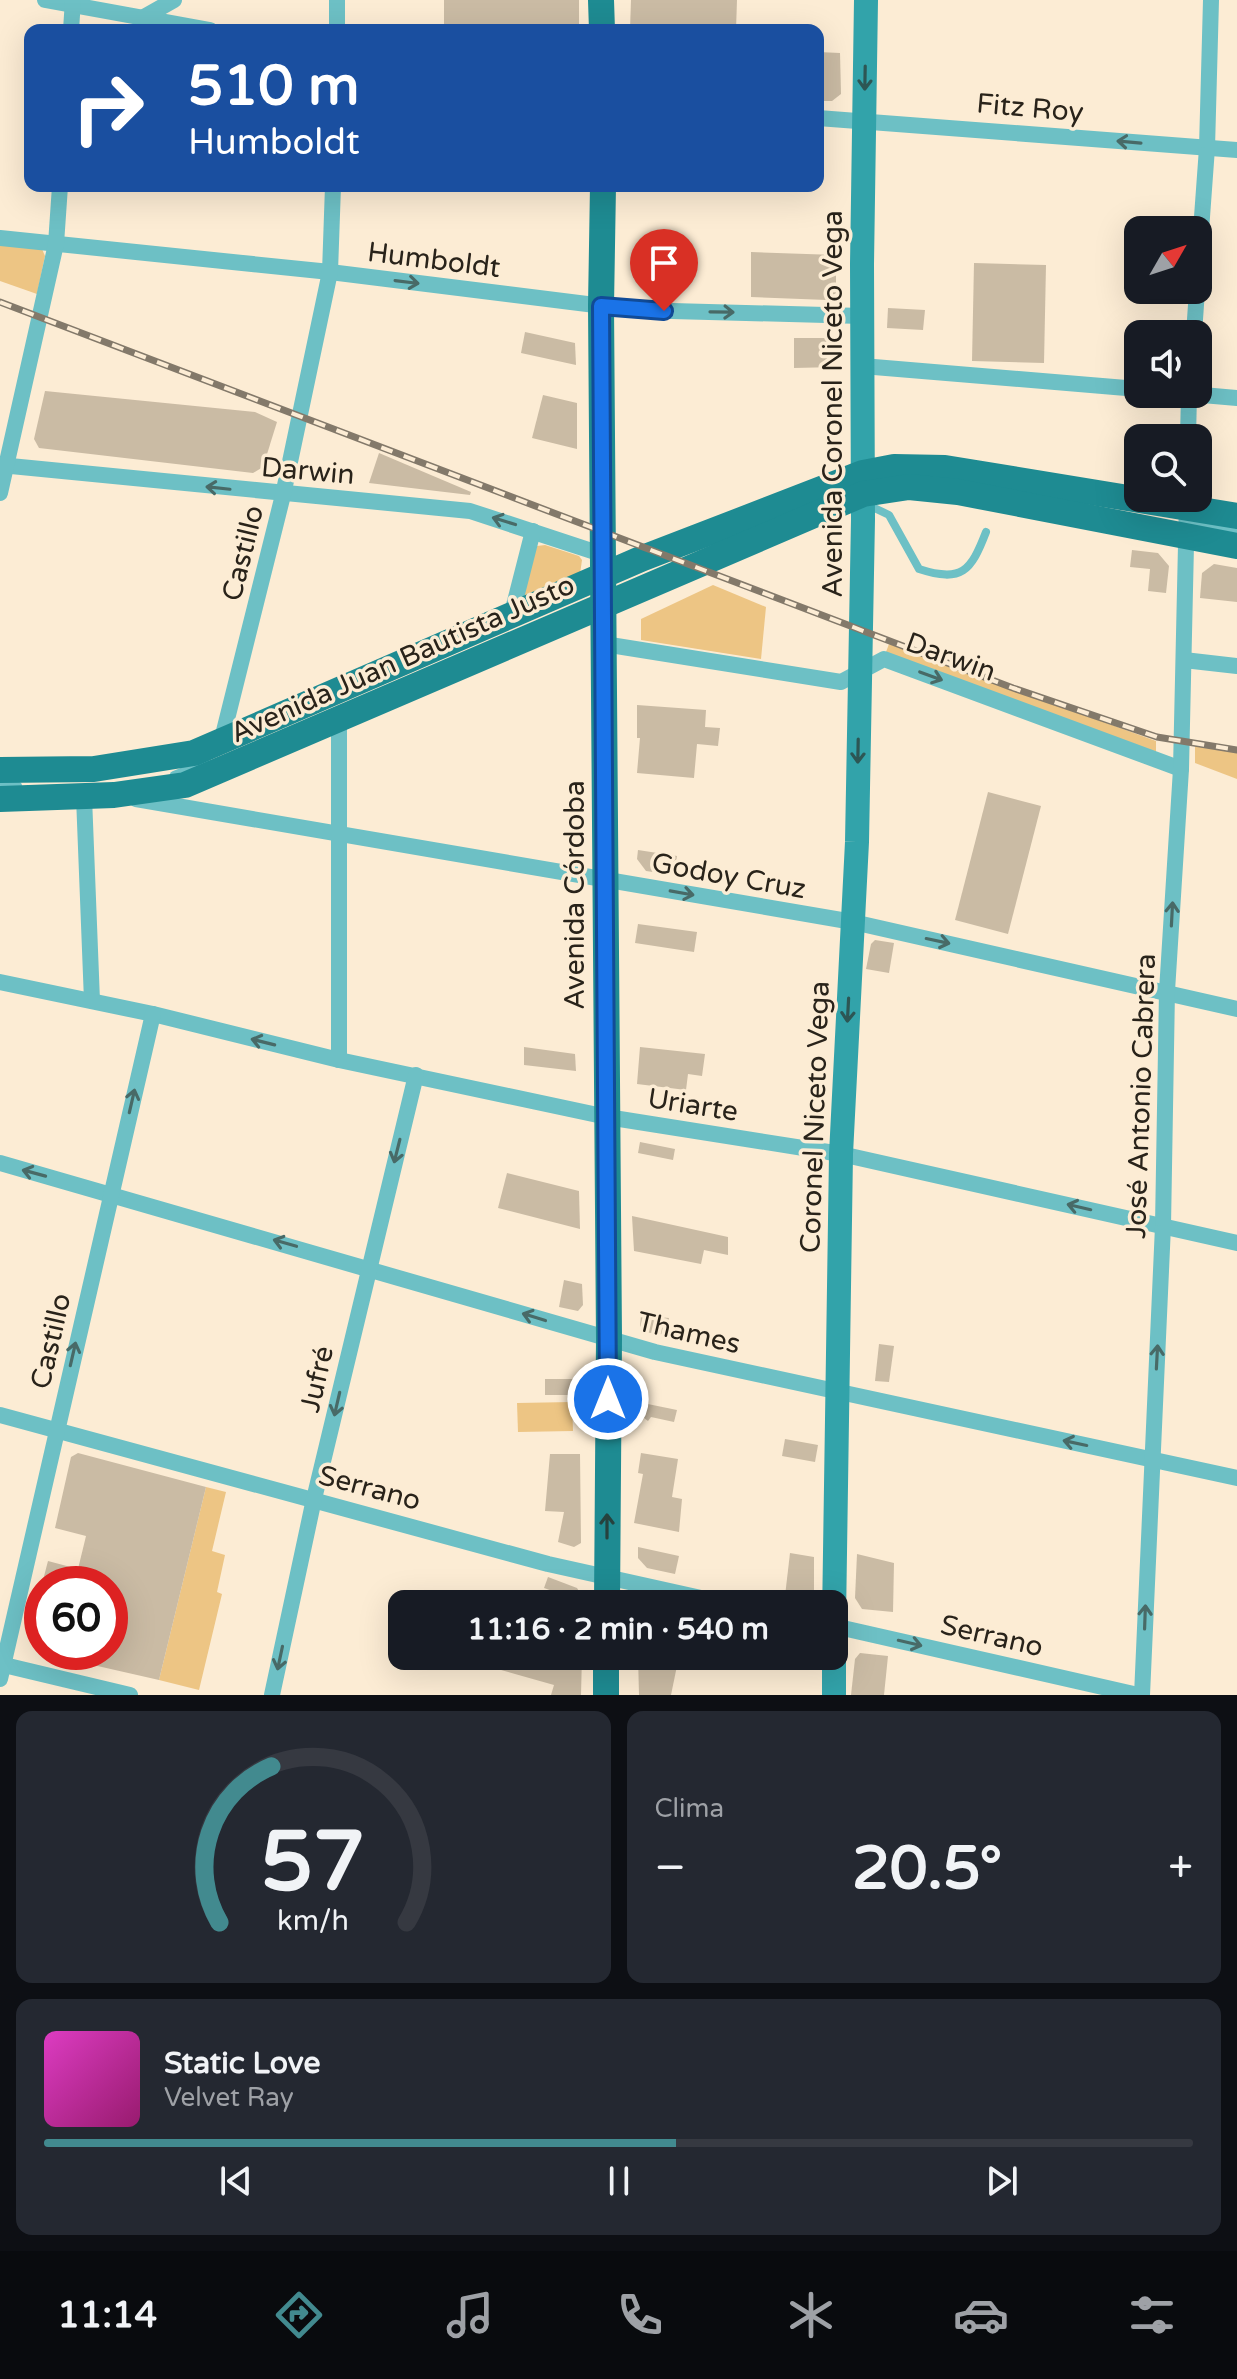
<!DOCTYPE html>
<html lang="es">
<head>
<meta charset="utf-8">
<style>
	:root { --surface:#171b24; --page:#242831; --text:#f1f3f6; --muted:#9ea1a6; --line:#363941; --accent:#428a8f }
	body { margin:0; font-family:"Varela Round",sans-serif; background:var(--page); color:var(--text); height:100vh; display:flex; flex-direction:column; font-size:30px; white-space:nowrap }
	* { box-sizing:border-box; margin:0 }
	p { font-size:26px; color:var(--muted) }
	.icon { flex:none; width:44px; height:44px; fill:none; stroke:currentColor; stroke-width:2; stroke-linecap:round; stroke-linejoin:round }
	.map { position:relative; height:1695px; overflow:hidden }
	.side { display:flex; flex-direction:column; gap:16px; padding:16px; background:#0d0f14; flex:1 }
	.side>* { flex:none }
	.guide { position:absolute; left:24px; top:24px; width:800px; height:168px; border-radius:16px; box-shadow:0 8px 32px #0002; background:#1a4fa0; color:#fff; overflow:hidden }
	.needle { width:52px; rotate:51deg }
	.controls { position:absolute; left:1124px; top:216px; display:grid; gap:16px }
	.controls a { display:grid; place-items:center; width:88px; height:88px; border-radius:16px; background:var(--surface); box-shadow:0 8px 32px #0002; font-size:40px }
	.speed { position:absolute; left:24px; top:1566px; display:flex; gap:16px; font-size:40px; font-weight:700; text-align:center }
	.speed>* { display:grid; place-content:center; width:104px; height:104px; border-radius:50%; background:var(--surface); box-shadow:0 8px 32px #0002; line-height:1 }
	.speed .limit { border:12px solid #d22; background:#fff; color:#111 }
	.pin { position:absolute; display:grid; place-items:center; width:68px; height:68px; color:#fff; margin:-82px -34px; border-radius:50% 50% 50% 0; rotate:-45deg; box-shadow:0 0 8px #0007 }
	.pin .icon { rotate:45deg }
	.me { position:absolute; width:88px; margin:-44px; rotate:0deg; stroke-linejoin:round; filter:drop-shadow(0 0 6px #0008) }
	.turn { display:flex; align-items:center; gap:28px; height:168px; padding:0 32px; font-size:36px }
	.turn .icon { width:104px; height:104px; stroke-width:2.5 }
	.turn b { display:block; font-size:56px; line-height:68px }
	.big { font-size:60px; font-weight:700; line-height:1.1 }
	.side .card { flex:1; display:flex; flex-direction:column; justify-content:center; gap:12px; min-width:0; padding:0 28px; border-radius:16px; background:var(--page) }
	.side .dial { align-items:center; gap:0 }
	.dial svg { height:208px; overflow:visible; fill:none; stroke:var(--line); stroke-width:7; stroke-linecap:round; text-anchor:middle }
	.dial text { fill:var(--text); stroke:none }
	.song { display:flex; align-items:center; gap:24px }
	.cover { width:96px; height:96px; border-radius:12px; background:linear-gradient(135deg,hsl(310 70% 55%),hsl(320 70% 35%)) }
	.played { height:8px; border-radius:4px; background:linear-gradient(90deg,var(--accent) 55%,var(--line) 55%) }
	.keys { display:flex; justify-content:space-around; direction:ltr }
	.heat { display:flex; justify-content:space-between; align-items:center; font-size:44px; direction:ltr }
	.side .tiles { flex:1; display:grid; gap:16px; grid-template-columns:1fr 1fr }
	.card:last-child { grid-column:span 2 }
	.trip { position:absolute; left:388px; top:1590px; width:460px; height:80px; border-radius:16px; background:var(--surface); box-shadow:0 8px 32px #0002; font-weight:700; line-height:80px; text-align:center }
	.dock { display:flex; height:128px; justify-content:space-around; align-items:center; background:#090b0e; color:var(--muted) }
	.dock .icon { width:56px; height:56px }
	.dock .on { color:var(--accent) }
	.dock b { font-size:36px; color:var(--text) }
	.map>svg:first-child { display:block }
	.green { fill:#edc584 }
	.building { fill:#cabba4 }
	.lines { fill:none; stroke-linecap:round; stroke-linejoin:round }
	.lane { stroke:#6dc0c5; stroke-width:8 }
	.street { stroke:#6dc0c5; stroke-width:16 }
	.secondary { stroke:#32a3aa; stroke-width:24 }
	.primary { stroke:#1e8b92; stroke-width:26 }
	.rail-casing { stroke:#83796a; stroke-width:7 }
	.rail { stroke:#fcecd4; stroke-width:4; stroke-dasharray:12; stroke-linecap:butt }
	.oneway { stroke:#2d5654 }
	.oneway2 { stroke:#486a67 }
	.oneway3 { stroke:#26423e }
	.route-casing { stroke:#114b97; stroke-width:20 }
	.route { stroke:#1a73e8; stroke-width:14 }
	.labels { text-anchor:middle; stroke-width:7; stroke-linejoin:round; paint-order:stroke }
	.street-label { font-size:28px; fill:#29231a; stroke:#fcecd4 }
</style>
</head>
<body>
<div class="map">
<svg width="1237" height="1695" viewBox="0 0 1237 1695">
	<rect width="100%" height="100%" fill="#fcecd4"/>
	<g class="green">
		<polygon points="0,242 42,249 45,256 37,294 0,281"/>
		<polygon points="545,545 579,556 582,560 580,574 527,598 521,595 537,546"/>
		<polygon points="713,585 766,607 761,659 641,640 641,619"/>
		<polygon points="889,644 1156,741 1156,752 886,652"/>
		<polygon points="1195,745 1237,753 1237,779 1195,763"/>
		<polygon points="572,1402 573,1431 518,1432 517,1403"/>
		<polygon points="206,1487 226,1492 212,1551 225,1555 217,1592 222,1594 199,1690 159,1680"/>
	</g>
	<g class="building">
		<rect x="444" y="0" width="135" height="30"/>
		<polygon points="631,0 737,0 736,30 630,30"/>
		<polygon points="818,52 840,53 841,94 832,101 818,101"/>
		<polygon points="751,252 836,255 836,293 827,300 751,297"/>
		<polygon points="634,260 684,264 682,280 633,278"/>
		<polygon points="974,263 1046,265 1044,363 972,361"/>
		<polygon points="888,308 925,310 923,330 887,328"/>
		<polygon points="525,332 575,343 576,365 521,353"/>
		<polygon points="794,338 828,338 836,347 836,367 794,368"/>
		<polygon points="45,391 255,412 277,422 263,467 253,473 39,448 34,439"/>
		<polygon points="543,395 577,403 577,449 532,438"/>
		<polygon points="379,453 471,492 470,495 369,483"/>
		<polygon points="1132,550 1158,553 1169,566 1166,593 1148,591 1150,569 1130,567"/>
		<polygon points="1214,564 1237,568 1237,602 1200,598 1202,573"/>
		<polygon points="637,705 706,710 705,727 720,728 718,746 697,744 694,778 637,773 640,738 637,738"/>
		<polygon points="988,792 1041,806 1008,934 955,920"/>
		<polygon points="638,850 677,856 674,875 646,871 637,859"/>
		<polygon points="638,924 697,932 694,952 635,943"/>
		<polygon points="875,940 894,943 889,973 866,969 871,944"/>
		<polygon points="524,1047 575,1054 576,1071 524,1065"/>
		<polygon points="640,1047 705,1054 702,1076 688,1074 686,1090 637,1084"/>
		<polygon points="640,1142 675,1149 673,1160 638,1153"/>
		<polygon points="507,1173 579,1191 580,1229 498,1208"/>
		<polygon points="632,1216 728,1237 728,1255 704,1250 701,1264 634,1251"/>
		<polygon points="564,1280 582,1284 583,1305 578,1311 559,1307"/>
		<polygon points="641,1315 669,1318 667,1335 644,1332 640,1326"/>
		<polygon points="879,1344 894,1346 889,1382 875,1381"/>
		<rect x="545" y="1379" width="35" height="16"/>
		<polygon points="638,1402 677,1410 674,1422 651,1417 648,1421 639,1414"/>
		<polygon points="785,1439 818,1445 815,1462 782,1456"/>
		<polygon points="78,1453 206,1487 159,1680 58,1657 59,1652 110,1652 110,1584 42,1584 48,1561 78,1569 86,1536 55,1528 71,1457"/>
		<polygon points="641,1453 678,1459 672,1497 682,1499 679,1532 634,1523 643,1474 638,1473"/>
		<polygon points="550,1454 580,1454 581,1543 574,1547 558,1542 564,1512 545,1511"/>
		<polygon points="638,1547 679,1556 675,1574 647,1568 638,1558"/>
		<polygon points="790,1553 814,1557 814,1593 803,1599 785,1596"/>
		<polygon points="857,1554 894,1563 893,1612 862,1609 855,1598"/>
		<polygon points="548,1577 577,1588 586,1603 544,1588"/>
		<polygon points="860,1653 888,1656 884,1695 851,1695 855,1659"/>
		<polygon points="462,1656 582,1656 581,1695 551,1695 554,1685 462,1659"/>
		<polygon points="638,1656 679,1656 671,1695 639,1695"/>
	</g>
	<g class="lines">
		<g class="lane">
			<path d="M868 505 889 515 919 569C962 583 971 571 986 532"/>
			<polyline points="1187,521 1237,530"/>
			<polyline points="174,775 206,762"/>
			<polyline points="0,785 18,786"/>
		</g>
		<g class="street">
			<polyline points="45,0 210,30"/>
			<polyline points="144,17 174,0"/>
			<polyline points="71,30 73,0"/>
			<polyline points="337,30 337,0"/>
			<polyline points="818,118 1237,150"/>
			<polyline points="0,238 330,272 635,310 862,316"/>
			<polyline points="1198,272 1207,148 1211,0"/>
			<polyline points="1194,334 1197,290"/>
			<polyline points="862,366 1138,389"/>
			<polyline points="1191,394 1237,398"/>
			<polyline points="1188,438 1189,394"/>
			<polyline points="0,465 470,511 604,555"/>
			<polyline points="0,493 56,244 60,186"/>
			<polyline points="511,617 533,531"/>
			<polyline points="604,644 841,682 884,659 1181,769"/>
			<polyline points="1184,660 1237,666"/>
			<polyline points="221,743 283,495 330,272 333,186"/>
			<polyline points="84,797 92,1001"/>
			<polyline points="136,799 853,922 1237,1009"/>
			<polyline points="0,982 153,1014 339,1060 607,1117 841,1154 1237,1243"/>
			<polyline points="339,1060 339,721"/>
			<polyline points="0,1163 655,1352 1237,1478"/>
			<polyline points="0,1415 548,1564 728,1604"/>
			<polyline points="834,1626 1138,1695"/>
			<polyline points="0,1664 130,1695"/>
			<polyline points="0,1679 153,1014"/>
			<polyline points="272,1695 314,1499 416,1075"/>
			<polyline points="1142,1695 1163,1226 1167,991 1181,769 1187,500"/>
		</g>
		<g class="secondary">
			<polyline points="834,1619 841,1154 857,842 863,519 862,264 866,0"/>
			<polyline points="834,1656 834,1695"/>
		</g>
		<g class="primary">
			<polyline points="601,0 602,30"/>
			<polyline points="603,186 601,306 609,1339 607,1604"/>
			<polyline points="0,770 94,769 194,753 643,558 863,473 894,467 945,468 1237,516"/>
			<polyline points="0,799 114,795 185,785 863,494 909,487 958,492 1237,546"/>
			<polyline points="606,1695 606,1656"/>
		</g>
		<defs>
			<polyline id="rail" points="0,302 1013,688 1157,737 1237,750"/>
		</defs>
		<use href="#rail" class="rail-casing"/>
		<use href="#rail" class="rail"/>
	</g>
	<defs><path id="oneway-shaft" d="M-6 0H5M1.5-3L5.5 0L1.5 3" fill="none" stroke-width="1.6" stroke-linecap="round" stroke-linejoin="round" transform="scale(2)"/></defs>
	<g class="oneway">
		<use href="#oneway-shaft" transform="translate(865 78) rotate(91)"/>
		<use href="#oneway-shaft" transform="translate(858 751) rotate(91)"/>
		<use href="#oneway-shaft" transform="translate(848 1010) rotate(93)"/>
	</g>
	<g class="oneway2">
		<use href="#oneway-shaft" transform="translate(1129 142) rotate(-175)"/>
		<use href="#oneway-shaft" transform="translate(407 282) rotate(7)"/>
		<use href="#oneway-shaft" transform="translate(722 312) rotate(1)"/>
		<use href="#oneway-shaft" transform="translate(218 488) rotate(-174)"/>
		<use href="#oneway-shaft" transform="translate(504 521) rotate(-163)"/>
		<use href="#oneway-shaft" transform="translate(931 676) rotate(20)"/>
		<use href="#oneway-shaft" transform="translate(682 893) rotate(10)"/>
		<use href="#oneway-shaft" transform="translate(1172 914) rotate(-87)"/>
		<use href="#oneway-shaft" transform="translate(938 941) rotate(12)"/>
		<use href="#oneway-shaft" transform="translate(263 1042) rotate(-166)"/>
		<use href="#oneway-shaft" transform="translate(132 1101) rotate(-77)"/>
		<use href="#oneway-shaft" transform="translate(397 1151) rotate(104)"/>
		<use href="#oneway-shaft" transform="translate(34 1173) rotate(-165)"/>
		<use href="#oneway-shaft" transform="translate(1079 1207) rotate(-167)"/>
		<use href="#oneway-shaft" transform="translate(285 1243) rotate(-164)"/>
		<use href="#oneway-shaft" transform="translate(534 1317) rotate(-163)"/>
		<use href="#oneway-shaft" transform="translate(73 1354) rotate(-77)"/>
		<use href="#oneway-shaft" transform="translate(1157 1357) rotate(-87)"/>
		<use href="#oneway-shaft" transform="translate(337 1404) rotate(103)"/>
		<use href="#oneway-shaft" transform="translate(1075 1443) rotate(-168)"/>
		<use href="#oneway-shaft" transform="translate(1145 1617) rotate(-88)"/>
		<use href="#oneway-shaft" transform="translate(910 1643) rotate(13)"/>
		<use href="#oneway-shaft" transform="translate(280 1658) rotate(102)"/>
	</g>
	<use class="oneway3" href="#oneway-shaft" transform="translate(607 1526) rotate(-90)"/>
	<g class="lines">
		<defs>
			<polyline id="route" points="608,1399 601,306 664,311"/>
		</defs>
		<use href="#route" class="route-casing"/>
		<use href="#route" class="route"/>
	</g>
	<g class="labels">
		<g class="street-label">
			<text transform="translate(1030 107) rotate(5)" y="10">Fitz Roy</text>
			<text transform="translate(434 259) rotate(7)" y="10">Humboldt</text>
			<text transform="translate(832 404) rotate(-90)" y="10">Avenida Coronel Niceto Vega</text>
			<text transform="translate(308 470) rotate(5)" y="10">Darwin</text>
			<text transform="translate(242 553) rotate(-76)" y="10">Castillo</text>
			<text transform="translate(951 656) rotate(20)" y="10">Darwin</text>
			<text transform="translate(402 658) rotate(-24)" y="10">Avenida Juan Bautista Justo</text>
			<text transform="translate(729 875) rotate(10)" y="10">Godoy Cruz</text>
			<text transform="translate(574 895) rotate(-90)" y="10">Avenida Córdoba</text>
			<text transform="translate(1140 1096) rotate(-88)" y="10">José Antonio Cabrera</text>
			<text transform="translate(693 1104) rotate(9)" y="10">Uriarte</text>
			<text transform="translate(814 1117) rotate(-88)" y="10">Coronel Niceto Vega</text>
			<text transform="translate(689 1332) rotate(13)" y="10">Thames</text>
			<text transform="translate(50 1341) rotate(-77)" y="10">Castillo</text>
			<text transform="translate(316 1379) rotate(-77)" y="10">Jufré</text>
			<text transform="translate(370 1487) rotate(15)" y="10">Serrano</text>
			<text transform="translate(992 1635) rotate(13)" y="10">Serrano</text>
		</g>
	</g>
</svg>
<div class="controls">
<a><svg class="needle" viewBox="-14 -14 28 28"><path d="M0-13l5 13h-10z" fill="#e53935"/><path d="M0 13l5-13h-10z" fill="#9ea1a6"/></svg></a>
<a><svg class="icon" aria-label="sound" viewBox="0 0 24 24"><path d="M4 9h4l5-4v14l-5-4H4zM17 9q2 3 0 6"/></svg></a>
<a><svg class="icon" aria-label="search" viewBox="0 0 24 24"><circle cx="10" cy="10" r="6"/><path d="M15 15l6 6"/></svg></a>
</div>
<div class="speed"><div class="limit">60</div></div>
<div class="pin" style="left:664px;top:311px;background:#d93025"><svg class="icon" aria-label="arrive" viewBox="0 0 24 24"><path d="M6 21V4h12l-3 4 3 4H6"/></svg></div>
<svg class="me" style="left:608px;top:1399px" viewBox="-20 -20 40 40"><circle r="17" fill="#1a73e8" stroke="#fff" stroke-width="3"/><path d="M0-11L8 9 0 5-8 9z" fill="#fff"/></svg>
<div class="trip">11:16 · 2 min · 540 m</div>
<div class="guide">
<div class="turn"><svg class="icon" aria-label="right" viewBox="0 0 24 24"><path d="M7 20v-9h11M14 6l5 5-5 5"/></svg><div><b>510 m</b>Humboldt</div></div>
</div>
</div>
<section class="side">
<div class="tiles">
<div class="card dial"><svg viewBox="0 0 100 80">
<path d="M14 69A42 42 0 1 1 86 69"/>
<path d="M14 69A42 42 0 0 1 34 9" stroke="#428a8f"/>
<text x="50" y="56" font-size="32" font-weight="700">57</text>
<text x="50" y="72" font-size="11">km/h</text>
</svg></div>
<div class="card"><p>Clima</p>
<div class="heat"><a>−</a><b class="big">20.5°</b><a>+</a></div>
</div>
<div class="card">
<div class="song"><i class="cover"></i><div><b>Static Love</b><p>Velvet Ray</p></div></div>
<div class="played"></div>
<div class="keys"><svg class="icon" aria-label="previous" viewBox="0 0 24 24"><path d="M18 5L8 12l10 7zM5 5v14"/></svg><svg class="icon" aria-label="pause" viewBox="0 0 24 24"><path d="M8 5v14M16 5v14"/></svg><svg class="icon" aria-label="next" viewBox="0 0 24 24"><path d="M6 5l10 7-10 7zM19 5v14"/></svg></div>
</div>
</div>
</section>
<nav class="dock">
<b>11:14</b>
<svg class="icon on" aria-label="directions" viewBox="0 0 24 24"><path d="M12 3l9 9-9 9-9-9zM9 14v-3h6M13 9l2 2-2 2"/></svg>
<svg class="icon" aria-label="music" viewBox="0 0 24 24"><path d="M9 18V5l10-2v13"/><circle cx="6" cy="18" r="3"/><circle cx="16" cy="16" r="3"/></svg>
<svg class="icon" aria-label="phone" viewBox="0 0 24 24"><path d="M5 4h4l2 5-3 2q2 4 5 5l2-3 5 2v4C11 20 4 13 5 4z"/></svg>
<svg class="icon" aria-label="climate" viewBox="0 0 24 24"><path d="M12 3v18M4 7l16 10M4 17L20 7"/></svg>
<svg class="icon" aria-label="car" viewBox="0 0 24 24"><path d="M5 17H2v-5l4-1 3-4h7l3 4 3 1v5h-3M9 17h6M6 11h13"/><circle cx="7" cy="17" r="2"/><circle cx="17" cy="17" r="2"/></svg>
<svg class="icon" aria-label="filters" viewBox="0 0 24 24"><path d="M4 7h16M4 17h16"/><circle cx="9" cy="7" r="2"/><circle cx="15" cy="17" r="2"/></svg>
</nav>
</body>
</html>
